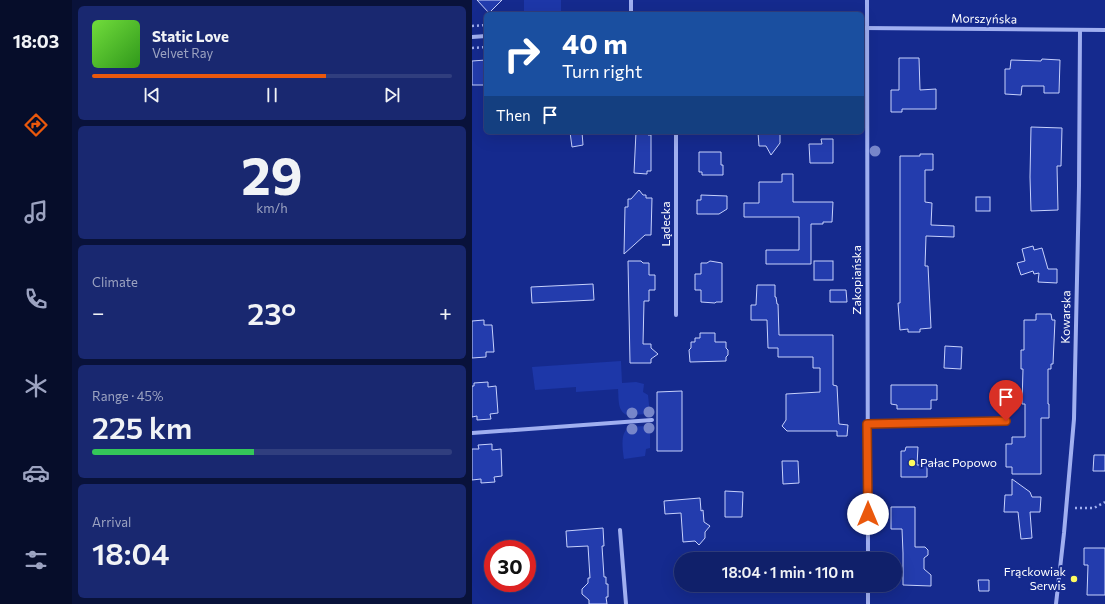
<!DOCTYPE html>
<html lang="en">
<head>
<meta charset="utf-8">
<style>
	:root { --surface:#10206a; --page:#192870; --text:#f1f3f6; --muted:#9ca3c1; --line:#303e7e; --accent:#ea580c }
	body { margin:0; font-family:Commissioner,sans-serif; background:var(--page); color:var(--text); height:100vh; display:flex; flex-direction:column; font-size:15px; white-space:nowrap }
	* { box-sizing:border-box; margin:0 }
	p { font-size:13px; color:var(--muted) }
	.icon { flex:none; width:22px; height:22px; fill:none; stroke:currentColor; stroke-width:2; stroke-linecap:round; stroke-linejoin:round }
	.map { position:relative; flex:1; overflow:hidden }
	.details { display:flex; flex-direction:column; gap:6px; padding:6px; background:#09123a; width:400px }
	.details>* { flex:none }
	.guide { position:absolute; left:12px; top:12px; width:380px; height:122px; border-radius:6px; box-shadow:0 4px 16px #0002,0 0 0 1px var(--line); background:#1a4fa0; color:#fff; overflow:hidden }
	.speed { position:absolute; left:12px; top:540px; display:flex; gap:8px; font-size:20px; font-weight:700; text-align:center }
	.speed>* { display:grid; place-content:center; width:52px; height:52px; border-radius:50%; background:var(--surface); box-shadow:0 4px 16px #0002,0 0 0 1px var(--line); line-height:1 }
	.speed .limit { border:6px solid #d22; background:#fff; color:#111 }
	.pin { position:absolute; display:grid; place-items:center; width:34px; height:34px; color:#fff; margin:-41px -17px; border-radius:50% 50% 50% 0; rotate:-45deg; box-shadow:0 0 4px #0007 }
	.pin .icon { rotate:45deg }
	.me { position:absolute; width:44px; margin:-22px; rotate:0deg; stroke-linejoin:round; filter:drop-shadow(0 0 3px #0008) }
	.turn { display:flex; align-items:center; gap:14px; height:84px; padding:0 12px; font-size:18px }
	.turn .icon { width:52px; height:52px; stroke-width:2.5 }
	.turn b { display:block; font-size:28px; line-height:34px }
	.then { display:flex; align-items:center; height:38px; padding:0 12px; background:#0003; gap:8px; font-size:15px }
	.big { font-size:30px; font-weight:600; line-height:1.1 }
	.details .card { flex:1; display:flex; flex-direction:column; justify-content:center; gap:6px; min-width:0; padding:0 14px; border-radius:6px; background:var(--page) }
	.details .dial { align-items:center; gap:0 }
	.dial b { font-size:52px; line-height:1 }
	.song { display:flex; align-items:center; gap:12px }
	.cover { width:48px; height:48px; border-radius:6px; background:linear-gradient(135deg,hsl(100 70% 55%),hsl(110 70% 35%)) }
	.played { height:4px; border-radius:2px; background:linear-gradient(90deg,var(--accent) 65%,var(--line) 65%) }
	.keys { display:flex; justify-content:space-around; direction:ltr }
	.heat { display:flex; justify-content:space-between; align-items:center; font-size:22px; direction:ltr }
	.charge { height:6px; border-radius:3px; background:linear-gradient(90deg,#34c759 45%,var(--line) 0) }
	.trip { position:absolute; left:202px; top:552px; width:228px; height:40px; border-radius:20px; background:var(--surface); box-shadow:0 4px 16px #0002,0 0 0 1px var(--line); font-weight:600; line-height:40px; text-align:center }
	main { display:flex; flex:1; min-height:0 }
	.tab-bar { display:flex; flex-direction:column; width:72px; justify-content:space-around; align-items:center; background:#060d2a; color:var(--muted) }
	.tab-bar .icon { width:28px; height:28px }
	.tab-bar .selected { color:var(--accent) }
	.tab-bar b { font-size:18px; color:var(--text) }
	.map>svg:first-child { display:block }
	.green { fill:#1d37a8 }
	.building { fill:#233cad; stroke:#c7d1fc }
	.lines { fill:none; stroke-linecap:round; stroke-linejoin:round }
	.path { stroke:#a0aff0; stroke-width:2.5; stroke-dasharray:2 3; stroke-linecap:butt }
	.street { stroke:#a0aff0; stroke-width:4 }
	.tree { fill:#7786ca }
	.route-casing { stroke:#983908; stroke-width:10 }
	.route { stroke:#ea580c; stroke-width:7 }
	.poi-dot { fill:#fffb5f; stroke:#152a8e; stroke-width:1.5 }
	.labels { text-anchor:middle; stroke-width:4; stroke-linejoin:round; paint-order:stroke }
	.street-label { font-size:12px; fill:#fff; stroke:#152a8e }
	.poi-label { font-size:12px; fill:#fff; stroke:#152a8e; text-anchor:start }
</style>
</head>
<body>
<main>
<nav class="tab-bar">
<b>18:03</b>
<svg class="icon selected" aria-label="directions" viewBox="0 0 24 24"><path d="M12 3l9 9-9 9-9-9zM9 14v-3h6M13 9l2 2-2 2"/></svg>
<svg class="icon" aria-label="music" viewBox="0 0 24 24"><path d="M9 18V5l10-2v13"/><circle cx="6" cy="18" r="3"/><circle cx="16" cy="16" r="3"/></svg>
<svg class="icon" aria-label="phone" viewBox="0 0 24 24"><path d="M5 4h4l2 5-3 2q2 4 5 5l2-3 5 2v4C11 20 4 13 5 4z"/></svg>
<svg class="icon" aria-label="climate" viewBox="0 0 24 24"><path d="M12 3v18M4 7l16 10M4 17L20 7"/></svg>
<svg class="icon" aria-label="car" viewBox="0 0 24 24"><path d="M5 17H2v-5l4-1 3-4h7l3 4 3 1v5h-3M9 17h6M6 11h13"/><circle cx="7" cy="17" r="2"/><circle cx="17" cy="17" r="2"/></svg>
<svg class="icon" aria-label="filters" viewBox="0 0 24 24"><path d="M4 7h16M4 17h16"/><circle cx="9" cy="7" r="2"/><circle cx="15" cy="17" r="2"/></svg>
</nav>
<section class="details">
<div class="card">
<div class="song"><i class="cover"></i><div><b>Static Love</b><p>Velvet Ray</p></div></div>
<div class="played"></div>
<div class="keys"><svg class="icon" aria-label="previous" viewBox="0 0 24 24"><path d="M18 5L8 12l10 7zM5 5v14"/></svg><svg class="icon" aria-label="pause" viewBox="0 0 24 24"><path d="M8 5v14M16 5v14"/></svg><svg class="icon" aria-label="next" viewBox="0 0 24 24"><path d="M6 5l10 7-10 7zM19 5v14"/></svg></div>
</div>
<div class="card dial"><b>29</b><p>km/h</p></div>
<div class="card"><p>Climate</p>
<div class="heat"><a>−</a><b class="big">23°</b><a>+</a></div>
</div>
<div class="card"><p>Range · 45%</p><b class="big">225 km</b><div class="charge"></div></div>
<div class="card"><p>Arrival</p><b class="big">18:04</b></div>
</section>
<div class="map">
<svg width="633" height="604" viewBox="0 0 633 604">
	<rect width="100%" height="100%" fill="#152a8e"/>
	<g class="green">
		<rect x="52" y="0" width="37" height="14"/>
		<path d="M149 361 150 383 164 382 172 384 171 392 176 395 178 414 155 415C145 411 147 398 146 389L104 392V387L63 390 60 367Z"/>
		<path d="M178 426V448L174 449 173 456 152 459C151 450 147 430 159 427 165 426 172 426 178 426Z"/>
	</g>
	<g class="building">
		<polygon points="5,0 30,0 17,13"/>
		<polygon points="427,58 447,58 448,90 464,89 464,109 430,109 430,112 419,112 419,90 427,90"/>
		<polygon points="570,59 588,60 587,93 572,93 572,86 550,86 549,95 533,94 533,69 538,69 539,60 569,61"/>
		<polygon points="14,60 14,85 0,85 0,61"/>
		<polygon points="559,127 590,128 589,166 585,166 586,210 559,211 558,177"/>
		<polygon points="98,132 110,132 111,145 100,147"/>
		<polygon points="164,132 176,132 176,135 179,135 179,171 175,171 175,174 162,173"/>
		<polygon points="286,132 308,132 308,143 299,155 294,146 287,146"/>
		<polygon points="349,139 361,139 361,163 338,163 337,144 350,144"/>
		<polygon points="227,152 249,152 249,165 251,165 251,175 230,175 230,172 227,172"/>
		<polygon points="448,154 461,154 461,170 453,170 453,202 460,203 459,225 482,226 482,237 454,236 453,266 456,266 459,328 448,329 448,332 436,332 436,329 428,330 426,303 428,303 428,156 448,156"/>
		<polygon points="310,174 321,174 321,202 361,202 360,222 351,222 351,224 339,224 339,264 294,264 294,250 327,250 327,217 272,217 272,203 287,203 287,182 310,182"/>
		<polygon points="167,190 171,195 174,195 174,198 180,198 179,235 173,235 152,254 153,207 156,207 156,199 159,199"/>
		<polygon points="229,195 255,196 255,209 247,214 225,214 225,200 229,200"/>
		<rect x="504" y="197" width="14" height="14"/>
		<polygon points="561,246 562,250 570,248 576,269 585,269 585,283 566,282 567,273 562,274 561,271 549,275 545,263 553,261 550,249"/>
		<polygon points="156,261 169,261 171,263 177,263 177,275 183,275 183,290 177,290 177,301 172,301 171,344 179,344 179,348 186,354 179,359 179,363 158,363"/>
		<polygon points="238,261 250,263 250,302 244,302 243,303 229,302 229,290 223,290 223,274 229,274 229,263 235,263"/>
		<rect x="342" y="261" width="19" height="19"/>
		<polygon points="121,284 122,300 60,303 59,287"/>
		<polygon points="285,285 303,285 303,297 304,297 305,304 306,304 307,335 361,335 361,385 365,386 367,424 376,425 375,436 365,436 365,431 315,431 310,426 314,420 314,394 348,392 348,368 341,368 341,357 306,357 306,348 296,348 295,320 279,320 279,305 284,305"/>
		<polygon points="358,290 374,290 375,302 358,302"/>
		<polygon points="564,314 579,314 580,320 583,320 581,364 579,364 579,369 576,369 576,404 577,404 577,418 569,418 569,474 540,474 540,467 534,467 534,444 540,444 540,437 553,437 553,404 550,404 551,369 549,369 549,350 552,350 552,320 564,320"/>
		<polygon points="12,320 12,325 20,325 22,352 14,352 14,357 0,358 0,321"/>
		<polygon points="228,333 243,333 243,342 254,342 254,348 256,350 256,355 254,357 254,361 218,362 217,350 219,348 219,342 223,342 223,338 228,338"/>
		<polygon points="473,346 490,347 489,369 472,368"/>
		<polygon points="16,382 16,387 24,386 26,413 18,414 19,419 5,420 5,416 0,417 0,386 2,386 2,383"/>
		<polygon points="419,385 465,385 465,400 459,400 459,409 425,409 425,405 419,404"/>
		<polygon points="210,391 210,451 185,451 185,392"/>
		<polygon points="20,444 20,450 29,449 30,476 22,477 23,482 9,483 9,479 0,480 0,449 7,449 6,445"/>
		<polygon points="434,447 446,447 445,465 455,465 455,477 429,477 429,451 433,451"/>
		<polygon points="622,455 633,455 633,471 621,471"/>
		<polygon points="310,461 326,461 327,483 311,484"/>
		<polygon points="540,479 558,492 560,497 569,497 568,512 558,512 560,538 549,539 546,512 532,512 533,495 540,495"/>
		<polygon points="253,491 271,492 270,517 253,517"/>
		<polygon points="228,498 229,511 231,510 232,522 238,526 233,532 233,538 227,545 223,541 211,542 209,513 193,514 192,501"/>
		<polygon points="419,507 443,507 443,547 453,547 456,550 456,555 452,558 452,569 459,575 459,586 431,585 431,553 430,529 419,529"/>
		<polygon points="131,528 132,546 130,546 132,577 134,577 134,584 136,584 136,597 134,597 135,604 117,604 117,600 110,594 110,589 116,583 116,578 118,578 116,546 95,547 94,531"/>
		<polygon points="612,548 633,548 633,595 615,595 616,565 612,565"/>
		<polygon points="506,580 517,580 517,591 507,591"/>
	</g>
	<g class="lines">
		<g class="path">
			<polyline points="0,26 14,25"/>
			<polyline points="0,48 14,47"/>
			<polyline points="603,508 622,508 633,502"/>
		</g>
		<g class="street">
			<polyline points="395,0 396,559"/>
			<polyline points="159,14 159,0"/>
			<polyline points="390,28 633,30"/>
			<polyline points="0,37 14,36"/>
			<polyline points="204,315 204,132"/>
			<polyline points="395,424 534,421"/>
			<polyline points="0,433 180,420"/>
			<polyline points="148,530 154,604"/>
			<polyline points="396,585 396,604"/>
			<polyline points="584,604 592,533 602,419 607,186 608,30"/>
		</g>
	</g>
	<g class="tree">
		<circle cx="403" cy="151" r="5.5"/>
		<circle cx="177" cy="412" r="5.5"/>
		<circle cx="160" cy="413" r="5.5"/>
		<circle cx="177" cy="428" r="5.5"/>
		<circle cx="160" cy="429" r="5.5"/>
		<circle cx="404" cy="512" r="5.5"/>
	</g>
	<g class="lines">
		<defs>
			<polyline id="route" points="396,514 395,424 534,421"/>
		</defs>
		<use href="#route" class="route-casing"/>
		<use href="#route" class="route"/>
	</g>
	<g class="poi-dot">
		<circle cx="440" cy="463" r="4"/>
		<circle cx="602" cy="579" r="4"/>
	</g>
	<g class="labels">
		<g class="street-label">
			<text transform="translate(512 19) rotate(1)" y="4">Morszyńska</text>
			<text transform="translate(194 224) rotate(-90)" y="4">Lądecka</text>
			<text transform="translate(385 280) rotate(-90)" y="4">Zakopiańska</text>
			<text transform="translate(594 317) rotate(-89)" y="4">Kowarska</text>
		</g>
		<g class="poi-label">
			<text x="448" y="467">Pałac Popowo</text>
			<text x="594" y="576" text-anchor="end">Frąckowiak<tspan x="594" dy="14">Serwis</tspan></text>
		</g>
	</g>
</svg>
<div class="speed"><div class="limit">30</div></div>
<div class="pin" style="left:534px;top:421px;background:#d93025"><svg class="icon" aria-label="arrive" viewBox="0 0 24 24"><path d="M6 21V4h12l-3 4 3 4H6"/></svg></div>
<svg class="me" style="left:396px;top:514px" viewBox="-20 -20 40 40"><circle r="19" fill="#fff"/><path d="M0-13L10 11 0 6-10 11z" fill="#ea580c"/></svg>
<div class="trip">18:04 · 1 min · 110 m</div>
<div class="guide">
<div class="turn"><svg class="icon" aria-label="right" viewBox="0 0 24 24"><path d="M7 20v-9h11M14 6l5 5-5 5"/></svg><div><b>40 m</b>Turn right</div></div>
<div class="then">Then<svg class="icon" aria-label="arrive" viewBox="0 0 24 24"><path d="M6 21V4h12l-3 4 3 4H6"/></svg></div>
</div>
</div>
</main>
</body>
</html>
